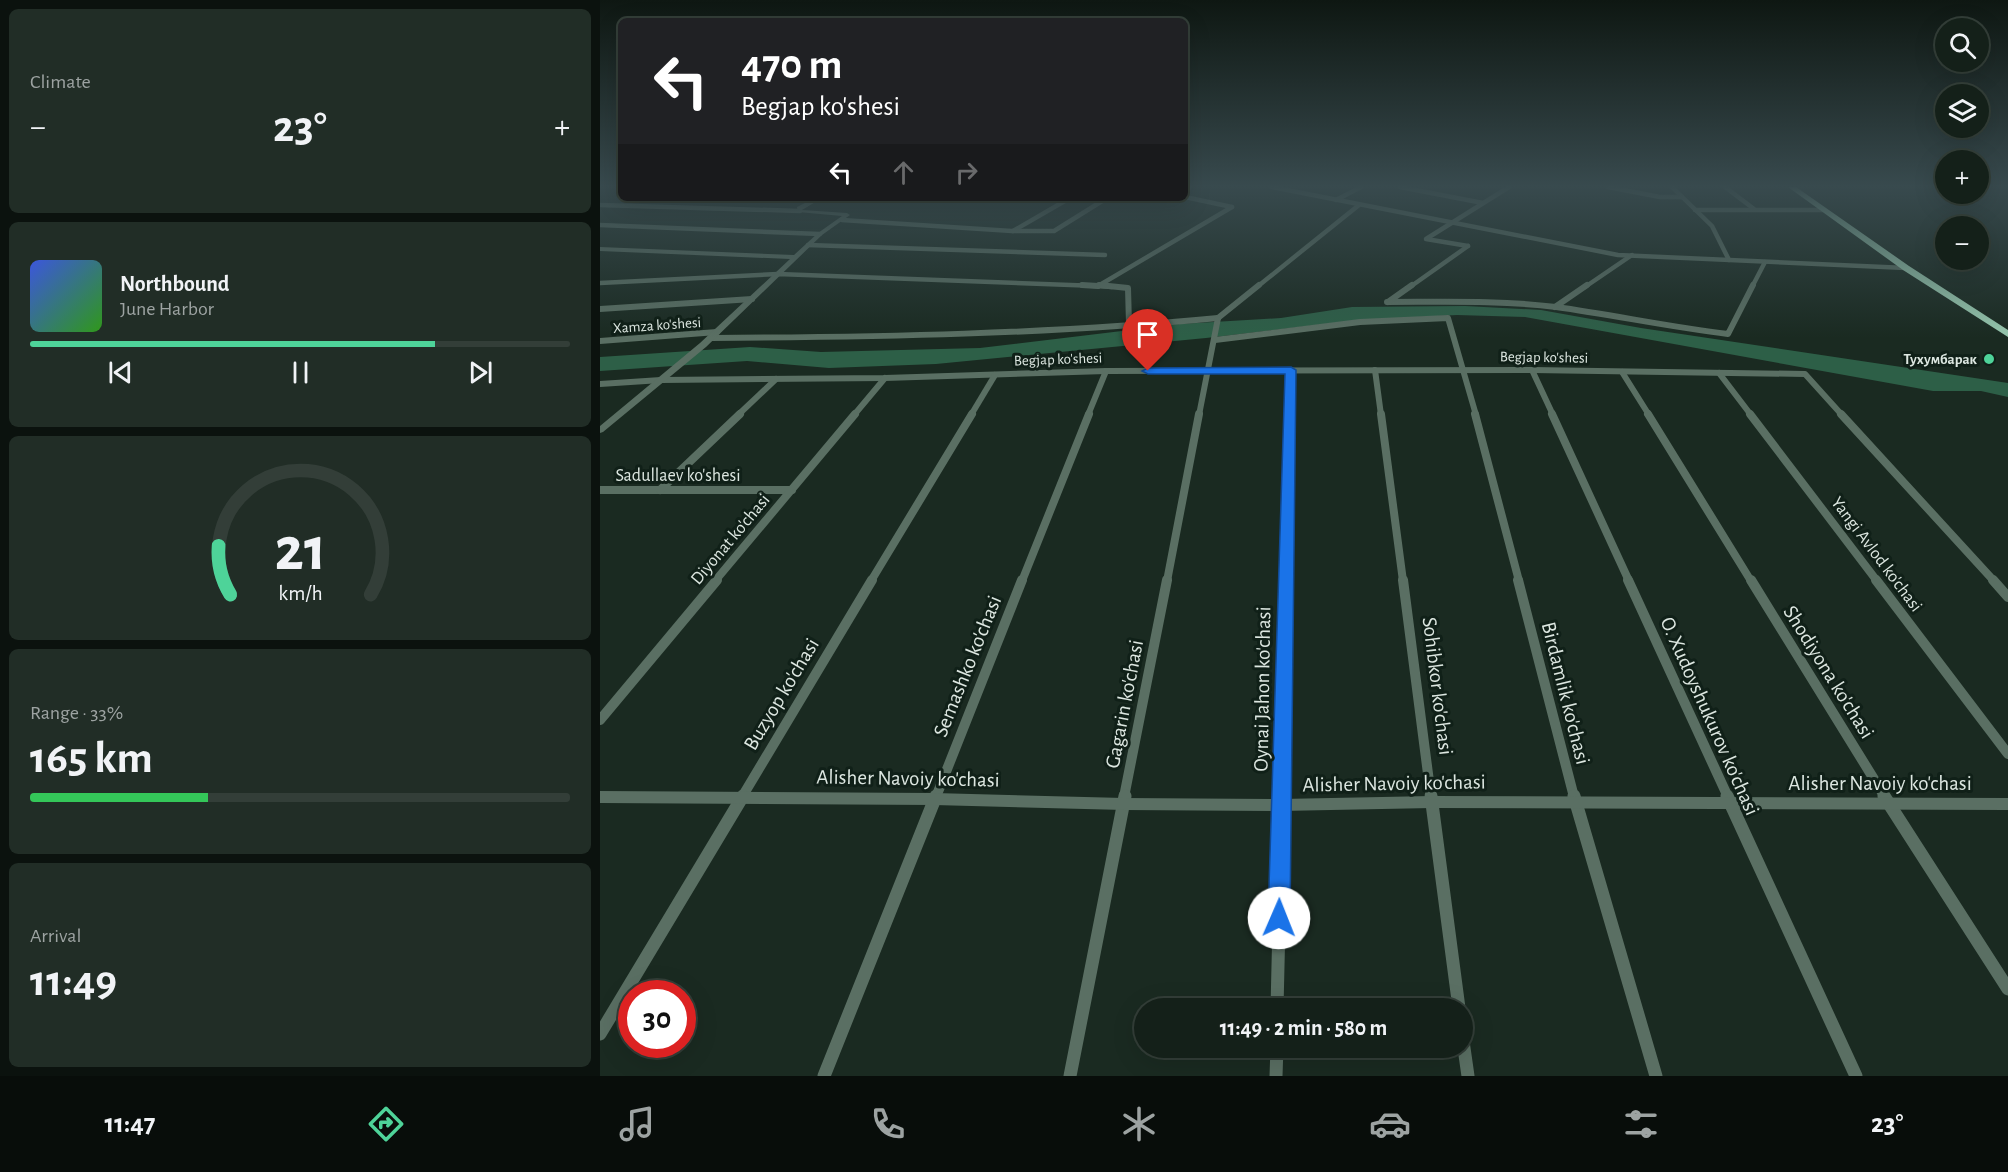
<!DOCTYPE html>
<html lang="en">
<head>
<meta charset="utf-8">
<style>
	:root { --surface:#142019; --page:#212d26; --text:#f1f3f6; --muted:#9da3a2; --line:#333e38; --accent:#4ed399 }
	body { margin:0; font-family:"Alegreya Sans",sans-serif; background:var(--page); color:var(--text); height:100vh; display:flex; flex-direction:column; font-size:22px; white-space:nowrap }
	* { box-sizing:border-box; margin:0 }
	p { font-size:20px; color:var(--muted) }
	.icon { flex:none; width:33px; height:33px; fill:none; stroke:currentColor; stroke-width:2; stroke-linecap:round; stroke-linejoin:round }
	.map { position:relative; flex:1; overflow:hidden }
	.side { display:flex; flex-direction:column; gap:9px; padding:9px; background:#0b120e; width:600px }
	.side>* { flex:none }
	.guide { position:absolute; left:18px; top:18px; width:570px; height:183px; border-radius:9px; box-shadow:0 6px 24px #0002,0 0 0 2px var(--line); background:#202124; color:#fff; overflow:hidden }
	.fabs { position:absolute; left:1335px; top:18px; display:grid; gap:12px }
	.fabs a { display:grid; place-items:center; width:54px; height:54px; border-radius:50%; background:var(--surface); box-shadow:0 6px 24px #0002,0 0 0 2px var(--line); font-size:30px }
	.speed { position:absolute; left:18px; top:980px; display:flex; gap:12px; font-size:30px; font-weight:700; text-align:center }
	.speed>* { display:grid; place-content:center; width:78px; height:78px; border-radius:50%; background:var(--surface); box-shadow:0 6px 24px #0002,0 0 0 2px var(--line); line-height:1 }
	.speed .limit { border:9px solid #d22; background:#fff; color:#111 }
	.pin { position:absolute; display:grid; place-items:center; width:51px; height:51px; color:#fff; margin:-62px -26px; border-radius:50% 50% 50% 0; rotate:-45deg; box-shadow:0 0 6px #0007 }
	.pin .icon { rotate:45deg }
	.me { position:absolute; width:66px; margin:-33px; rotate:1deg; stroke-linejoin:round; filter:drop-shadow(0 0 4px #0008) }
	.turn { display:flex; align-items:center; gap:21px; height:126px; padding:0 24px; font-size:27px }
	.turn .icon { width:78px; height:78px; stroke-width:2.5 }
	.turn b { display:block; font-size:42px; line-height:51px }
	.lanes { display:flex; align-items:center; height:57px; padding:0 24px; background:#0003; justify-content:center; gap:30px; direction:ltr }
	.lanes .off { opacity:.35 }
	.big { font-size:45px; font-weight:700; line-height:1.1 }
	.side .card { flex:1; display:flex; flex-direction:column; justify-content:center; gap:9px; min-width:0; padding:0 21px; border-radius:9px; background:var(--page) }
	.side .dial { align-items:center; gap:0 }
	.dial svg { height:156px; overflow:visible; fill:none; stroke:var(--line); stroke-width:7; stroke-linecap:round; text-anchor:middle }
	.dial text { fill:var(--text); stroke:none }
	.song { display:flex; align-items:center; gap:18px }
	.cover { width:72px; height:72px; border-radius:9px; background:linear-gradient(135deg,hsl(230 70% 55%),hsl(110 70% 35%)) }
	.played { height:6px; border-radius:3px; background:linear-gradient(90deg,var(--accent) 75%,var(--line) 75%) }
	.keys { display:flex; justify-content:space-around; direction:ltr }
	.heat { display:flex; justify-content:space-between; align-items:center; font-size:33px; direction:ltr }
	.charge { height:9px; border-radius:4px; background:linear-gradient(90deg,#34c759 33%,var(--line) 0) }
	.trip { position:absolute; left:534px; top:998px; width:339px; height:60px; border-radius:30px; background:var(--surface); box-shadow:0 6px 24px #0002,0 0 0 2px var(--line); font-weight:700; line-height:60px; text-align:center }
	.dock { display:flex; height:96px; justify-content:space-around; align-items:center; background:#080d0a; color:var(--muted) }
	.dock .icon { width:42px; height:42px }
	.dock .selected { color:var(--accent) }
	.dock b { font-size:27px; color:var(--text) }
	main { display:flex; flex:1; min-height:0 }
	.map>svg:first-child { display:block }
	.water { fill:#2d5f47 }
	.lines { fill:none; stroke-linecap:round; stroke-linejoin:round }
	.minor-far4 { stroke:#5a6f63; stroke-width:4.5 }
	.minor-far3 { stroke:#5a6f63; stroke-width:6 }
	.minor-far2 { stroke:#5a6f63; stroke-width:8 }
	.minor-far1 { stroke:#5a6f63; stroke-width:10 }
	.minor { stroke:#5a6f63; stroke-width:13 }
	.tertiary { fill:#5a6f63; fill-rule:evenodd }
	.trunk { fill:#96c6ad; fill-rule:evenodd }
	.route { fill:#1a73e8; stroke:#114b97; stroke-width:1.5 }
	.poi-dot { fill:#4ed399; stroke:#102018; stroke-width:2 }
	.labels { text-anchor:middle; stroke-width:6; stroke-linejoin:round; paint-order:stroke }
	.far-street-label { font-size:15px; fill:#dde7e1; stroke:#102018 }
	.far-poi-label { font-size:15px; font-weight:bold; fill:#dde7e1; stroke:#102018; text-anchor:end }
	.street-label { font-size:18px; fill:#dde7e1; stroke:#102018 }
	.near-street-label { font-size:21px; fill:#dde7e1; stroke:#102018 }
</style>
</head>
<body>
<main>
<section class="side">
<div class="card"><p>Climate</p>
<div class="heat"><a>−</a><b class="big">23°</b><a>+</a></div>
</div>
<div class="card">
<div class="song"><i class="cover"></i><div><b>Northbound</b><p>June Harbor</p></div></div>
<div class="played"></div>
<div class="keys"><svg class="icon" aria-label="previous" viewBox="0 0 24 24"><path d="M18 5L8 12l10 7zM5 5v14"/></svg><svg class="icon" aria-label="pause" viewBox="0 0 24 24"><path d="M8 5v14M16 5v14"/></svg><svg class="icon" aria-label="next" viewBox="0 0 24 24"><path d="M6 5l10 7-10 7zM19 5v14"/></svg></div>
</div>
<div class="card dial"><svg viewBox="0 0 100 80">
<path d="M14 69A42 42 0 1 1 86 69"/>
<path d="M14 69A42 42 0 0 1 8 44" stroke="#4ed399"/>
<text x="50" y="56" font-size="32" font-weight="700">21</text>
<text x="50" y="72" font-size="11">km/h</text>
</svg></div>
<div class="card"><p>Range · 33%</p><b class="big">165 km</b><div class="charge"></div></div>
<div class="card"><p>Arrival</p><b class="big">11:49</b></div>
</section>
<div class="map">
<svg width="1408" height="1076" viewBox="0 0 1408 1076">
	<rect width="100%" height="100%" fill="#1a2a21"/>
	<polygon class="water" points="865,306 941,310 1041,328 1408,383 1408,397 1381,391 1333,391 925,317 857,315 759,320 606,338 336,364 229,368 147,361 0,371 0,357 150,347 221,352 380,348 580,324 681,318 752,307"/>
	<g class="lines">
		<g class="minor-far4">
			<polyline points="672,187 1018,255 1306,268"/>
			<polyline points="800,187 883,203"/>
			<polyline points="1008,187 1060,197 1082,197"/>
			<polyline points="1072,187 1112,226 1129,260"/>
			<polyline points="1125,187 1154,209"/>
			<polyline points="585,189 590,187"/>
			<polyline points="585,197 632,207"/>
			<polyline points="736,200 761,187"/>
			<polyline points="0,205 200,211"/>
			<polyline points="1095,210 1223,210"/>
			<polyline points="242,220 412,231 454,231 507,198"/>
			<polyline points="0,225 220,234"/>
			<polyline points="413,231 470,198"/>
			<polyline points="208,245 505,255"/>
			<polyline points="868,246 826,239 909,187"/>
			<polyline points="0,283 178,274 498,286"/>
			<polyline points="512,287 498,286 632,207"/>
			<polyline points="657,287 759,205"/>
			<polyline points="810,287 868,246"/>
			<polyline points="985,287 1032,255"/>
			<polyline points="1152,287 1165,262"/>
		</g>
		<g class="minor-far3">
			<polyline points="482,285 498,286"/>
			<polyline points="499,285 528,288 529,324"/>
			<path d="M787 302C843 302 901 300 956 307 1014 315 1070 327 1128 334L1153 285"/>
			<polyline points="788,302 812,285"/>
			<polyline points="955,307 987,285"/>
			<polyline points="0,309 152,299"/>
			<polyline points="618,318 659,285"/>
			<path d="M111 338C280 337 450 334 618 318"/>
			<polyline points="615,340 760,322 848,318 876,415"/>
			<polyline points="0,341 117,332"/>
			<polyline points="775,370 781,415"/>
			<polyline points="932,370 953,415"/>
			<polyline points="1022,372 1049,415"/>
			<polyline points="1119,373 1151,415"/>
			<polyline points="0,384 61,380 285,378 506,371 932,370 1205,374 1242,415"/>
			<polyline points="138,415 176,379"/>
			<polyline points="254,415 285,378"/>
			<polyline points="371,415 395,375"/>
			<polyline points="488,415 506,371"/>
			<polyline points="599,415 618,318"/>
			<polyline points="690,415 691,370"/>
		</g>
		<g class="minor-far2">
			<polyline points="781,414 803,581"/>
			<polyline points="875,414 919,581"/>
			<polyline points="952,414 1029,581"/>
			<polyline points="1048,414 1151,581"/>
			<polyline points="1150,414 1277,581"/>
			<polyline points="1241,414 1394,581"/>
			<polyline points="0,490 192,490"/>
			<polyline points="60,490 140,414"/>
			<polyline points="115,581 255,414"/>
			<polyline points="271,581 372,414"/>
			<polyline points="422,581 489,414"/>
			<polyline points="567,581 599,414"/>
			<polyline points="686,581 690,414"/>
		</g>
		<g class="minor-far1">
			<polyline points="803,580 831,797"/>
			<polyline points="918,580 974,797"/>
			<polyline points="1028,580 1128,797"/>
			<polyline points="1151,580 1285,797"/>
			<polyline points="1276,580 1408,754"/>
			<polyline points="1393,580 1408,597"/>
			<polyline points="0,720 117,580"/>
			<polyline points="142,797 272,580"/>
			<polyline points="336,797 422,580"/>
			<polyline points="524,797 567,580"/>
			<polyline points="682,797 686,580"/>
		</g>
		<g class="minor">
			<polyline points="831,796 859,1008"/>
			<polyline points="974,796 1056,1076"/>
			<polyline points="1127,796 1256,1076"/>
			<polyline points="1284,796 1408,989"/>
			<polyline points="677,1008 682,796"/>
			<polyline points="0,1034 143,796"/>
			<polyline points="862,1034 868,1076"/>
			<polyline points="224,1076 336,796"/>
			<polyline points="470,1076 525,796"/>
			<polyline points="676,1076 677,1047"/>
		</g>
		<g class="tertiary">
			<polygon points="215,198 222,198 202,210 247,213 250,215 222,235 106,347 3,432 0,433 0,426 100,343 190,259 0,251 0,247 194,255 218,233 242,216 198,212 197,207"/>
			<polygon points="0,791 334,793 524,798 681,799 832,796 1408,798 1408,810 832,808 681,811 524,810 334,805 0,803"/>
		</g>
		<polygon class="trunk" points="1188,187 1196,187 1309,266 1408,330 1408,337 1303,270"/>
	</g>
	<linearGradient id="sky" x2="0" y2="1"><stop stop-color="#0e1712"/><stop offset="0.55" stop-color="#384a4e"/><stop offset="1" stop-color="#384a4e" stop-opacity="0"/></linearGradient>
	<rect width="1408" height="338" fill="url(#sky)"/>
	<polygon class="route" points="691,367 696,370 690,918 686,925 679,928 671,925 668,918 685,374 548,374 542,371 548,368"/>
	<circle class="poi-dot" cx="1389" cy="359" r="6"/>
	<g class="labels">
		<g class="far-street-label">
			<text transform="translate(57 325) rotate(-4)" y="5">Xamza ko'shesi</text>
			<text transform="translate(944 357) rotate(1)" y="5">Begjap ko'shesi</text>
			<text transform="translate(458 359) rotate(-2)" y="5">Begjap ko'shesi</text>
		</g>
		<g class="far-poi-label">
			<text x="1377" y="364">Тухумбарак</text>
		</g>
		<g class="street-label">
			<text x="78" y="481">Sadullaev ko'shesi</text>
			<text transform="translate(130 539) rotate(-50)" y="6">Diyonat ko'chasi</text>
			<text transform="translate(1277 554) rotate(53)" y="6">Yangi Avlod ko'chasi</text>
		</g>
		<g class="near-street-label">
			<text transform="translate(367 666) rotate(-68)" y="7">Semashko ko'chasi</text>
			<text transform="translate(1229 672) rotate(58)" y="7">Shodiyona ko'chasi</text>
			<text transform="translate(838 686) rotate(83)" y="7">Sohibkor ko'chasi</text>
			<text transform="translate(662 689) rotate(-89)" y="7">Oynai Jahon ko'chasi</text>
			<text transform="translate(966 693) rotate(76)" y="7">Birdamlik ko'chasi</text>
			<text transform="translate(181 694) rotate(-59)" y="7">Buzyop ko'chasi</text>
			<text transform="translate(524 704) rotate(-79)" y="7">Gagarin ko'chasi</text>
			<text transform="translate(1110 716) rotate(66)" y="7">O. Xudoyshukurov ko'chasi</text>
			<text transform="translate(308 778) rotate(1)" y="7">Alisher Navoiy ko'chasi</text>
			<text transform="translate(794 783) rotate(-1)" y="7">Alisher Navoiy ko'chasi</text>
			<text x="1280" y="790">Alisher Navoiy ko'chasi</text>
		</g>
	</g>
</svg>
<div class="fabs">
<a><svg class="icon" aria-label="search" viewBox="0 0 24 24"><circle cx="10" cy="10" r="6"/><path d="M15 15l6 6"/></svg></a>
<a><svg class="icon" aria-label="layers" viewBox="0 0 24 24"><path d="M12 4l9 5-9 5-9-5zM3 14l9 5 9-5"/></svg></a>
<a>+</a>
<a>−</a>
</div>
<div class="speed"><div class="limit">30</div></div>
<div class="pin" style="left:548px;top:371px;background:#d93025"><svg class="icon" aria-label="arrive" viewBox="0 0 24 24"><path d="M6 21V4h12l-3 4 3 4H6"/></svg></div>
<svg class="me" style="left:679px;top:918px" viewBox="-20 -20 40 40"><circle r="19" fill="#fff"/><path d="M0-13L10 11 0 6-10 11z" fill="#1a73e8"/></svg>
<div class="trip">11:49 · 2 min · 580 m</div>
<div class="guide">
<div class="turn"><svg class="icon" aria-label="left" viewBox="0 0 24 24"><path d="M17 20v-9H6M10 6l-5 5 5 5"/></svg><div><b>470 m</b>Begjap ko'shesi</div></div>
<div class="lanes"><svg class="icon" aria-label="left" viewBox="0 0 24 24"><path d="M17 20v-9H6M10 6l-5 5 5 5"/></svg><svg class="icon off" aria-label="ahead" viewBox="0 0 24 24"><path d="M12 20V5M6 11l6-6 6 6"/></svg><svg class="icon off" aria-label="right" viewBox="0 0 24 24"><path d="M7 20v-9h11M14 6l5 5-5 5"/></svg></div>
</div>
</div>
</main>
<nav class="dock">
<b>11:47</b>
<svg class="icon selected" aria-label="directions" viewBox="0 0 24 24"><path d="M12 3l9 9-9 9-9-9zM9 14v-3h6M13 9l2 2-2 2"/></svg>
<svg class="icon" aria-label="music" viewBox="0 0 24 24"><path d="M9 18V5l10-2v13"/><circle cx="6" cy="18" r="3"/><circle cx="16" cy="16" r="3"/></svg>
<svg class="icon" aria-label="phone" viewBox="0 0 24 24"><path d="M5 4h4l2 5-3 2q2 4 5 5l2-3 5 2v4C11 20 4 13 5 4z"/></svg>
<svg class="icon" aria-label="climate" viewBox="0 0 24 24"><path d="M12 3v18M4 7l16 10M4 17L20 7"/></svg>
<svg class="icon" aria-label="car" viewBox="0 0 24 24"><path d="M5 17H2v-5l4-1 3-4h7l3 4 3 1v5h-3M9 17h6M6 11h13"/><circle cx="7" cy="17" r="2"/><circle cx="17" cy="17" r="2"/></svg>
<svg class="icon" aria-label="filters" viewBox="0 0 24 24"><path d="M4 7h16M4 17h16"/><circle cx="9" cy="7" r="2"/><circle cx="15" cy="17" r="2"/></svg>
<b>23°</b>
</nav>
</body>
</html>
